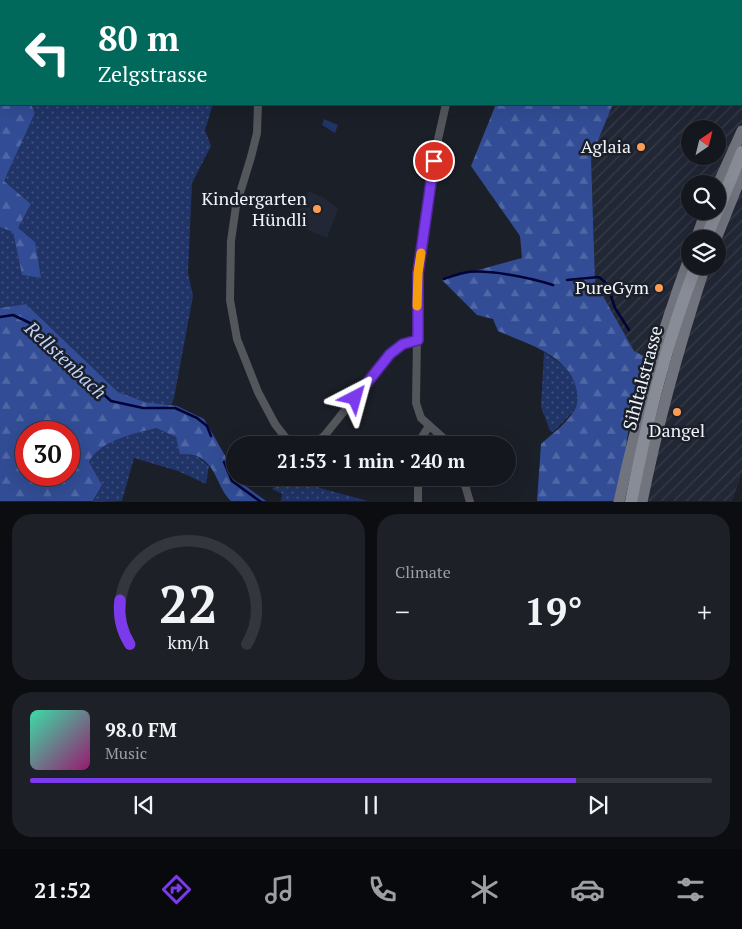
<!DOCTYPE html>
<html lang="en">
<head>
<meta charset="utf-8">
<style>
	:root { --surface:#14171e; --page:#1d2027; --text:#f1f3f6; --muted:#9d9fa4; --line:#33363c; --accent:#7c3aed }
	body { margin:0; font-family:"PT Serif",serif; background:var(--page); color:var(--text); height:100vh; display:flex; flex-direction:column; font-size:19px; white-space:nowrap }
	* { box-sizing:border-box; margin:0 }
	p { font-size:16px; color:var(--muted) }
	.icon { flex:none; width:28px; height:28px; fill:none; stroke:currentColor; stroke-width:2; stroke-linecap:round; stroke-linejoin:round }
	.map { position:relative; height:502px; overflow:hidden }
	.panel { display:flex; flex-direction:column; gap:12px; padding:12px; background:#0b0d10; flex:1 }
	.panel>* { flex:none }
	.guide { position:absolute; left:0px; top:0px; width:742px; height:105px; box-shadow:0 5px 20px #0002,0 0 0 1px var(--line); background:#00695c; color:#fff; overflow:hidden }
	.needle { width:32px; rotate:35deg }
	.buttons { position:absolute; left:681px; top:120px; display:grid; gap:10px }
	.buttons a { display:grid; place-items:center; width:45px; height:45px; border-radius:50%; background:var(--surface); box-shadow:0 5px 20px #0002,0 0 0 1px var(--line); font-size:25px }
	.speed { position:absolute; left:15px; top:421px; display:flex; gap:10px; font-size:25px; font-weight:700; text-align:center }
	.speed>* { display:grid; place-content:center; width:65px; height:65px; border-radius:50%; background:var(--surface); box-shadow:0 5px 20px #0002,0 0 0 1px var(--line); line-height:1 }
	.speed .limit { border:8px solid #d22; background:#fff; color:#111 }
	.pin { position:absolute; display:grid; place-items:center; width:42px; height:42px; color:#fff; margin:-21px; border:2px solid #fff; border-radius:50%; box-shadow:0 1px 5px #0007 }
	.me { position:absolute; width:55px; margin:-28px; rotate:39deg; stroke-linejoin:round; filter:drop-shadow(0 0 4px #0008) }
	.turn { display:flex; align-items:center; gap:18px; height:105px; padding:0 15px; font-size:22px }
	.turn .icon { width:65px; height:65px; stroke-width:2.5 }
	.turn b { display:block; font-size:35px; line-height:42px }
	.big { font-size:38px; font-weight:700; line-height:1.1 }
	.panel .card { flex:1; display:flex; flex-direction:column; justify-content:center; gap:8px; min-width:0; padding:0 18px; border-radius:20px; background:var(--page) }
	.panel .dial { align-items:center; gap:0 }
	.dial svg { height:130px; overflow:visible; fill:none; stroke:var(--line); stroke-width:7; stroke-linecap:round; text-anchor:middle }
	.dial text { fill:var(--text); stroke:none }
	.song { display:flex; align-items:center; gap:15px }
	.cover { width:60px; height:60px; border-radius:8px; background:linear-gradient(135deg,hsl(160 70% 55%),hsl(320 70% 35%)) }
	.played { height:5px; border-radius:2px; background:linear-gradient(90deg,var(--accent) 80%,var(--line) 80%) }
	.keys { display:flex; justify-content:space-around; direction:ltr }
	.heat { display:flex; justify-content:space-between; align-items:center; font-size:28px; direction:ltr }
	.panel .tiles { flex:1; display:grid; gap:12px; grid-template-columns:1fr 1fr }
	.card:last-child { grid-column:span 2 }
	.trip { position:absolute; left:226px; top:436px; width:290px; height:50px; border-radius:25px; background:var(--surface); box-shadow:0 5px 20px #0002,0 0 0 1px var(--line); font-weight:700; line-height:50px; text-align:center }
	.tabs { display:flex; height:80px; justify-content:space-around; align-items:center; background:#08090c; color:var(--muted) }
	.tabs .icon { width:35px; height:35px }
	.tabs .current { color:var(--accent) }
	.tabs b { font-size:22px; color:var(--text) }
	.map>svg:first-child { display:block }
	.built { fill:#212735 }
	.industrial { fill:url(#industrial-furrows); fill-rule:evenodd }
	.grass { fill:url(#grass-dots) }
	.forest { fill:url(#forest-firs); fill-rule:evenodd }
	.green { fill:#213467 }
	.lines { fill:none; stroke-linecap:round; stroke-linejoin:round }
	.stream { stroke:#010337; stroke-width:2.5 }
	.street { stroke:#53565a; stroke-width:8 }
	.secondary { stroke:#71747c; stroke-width:11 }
	.primary { stroke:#888c96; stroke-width:12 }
	.route-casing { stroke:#51269a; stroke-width:12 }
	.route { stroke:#7c3aed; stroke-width:9 }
	.slow { stroke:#f59e0b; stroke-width:9 }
	.poi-dot { fill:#fc9d53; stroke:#1b1f28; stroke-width:2 }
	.labels { text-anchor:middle; stroke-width:5; stroke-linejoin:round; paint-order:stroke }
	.poi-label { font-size:18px; fill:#f0f3f9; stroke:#1b1f28; text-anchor:end }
	.street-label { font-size:18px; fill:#f0f3f9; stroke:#1b1f28 }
	.water-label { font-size:19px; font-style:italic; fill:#bed1fb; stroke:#1b1f28 }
</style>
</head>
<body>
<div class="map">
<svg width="742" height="502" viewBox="0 0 742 502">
	<defs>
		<pattern id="industrial-furrows" width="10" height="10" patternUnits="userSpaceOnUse" patternTransform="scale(1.25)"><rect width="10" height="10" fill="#212735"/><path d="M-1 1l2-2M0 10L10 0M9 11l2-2" fill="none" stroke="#373c49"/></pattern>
		<pattern id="grass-dots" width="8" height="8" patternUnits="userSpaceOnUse" patternTransform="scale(1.25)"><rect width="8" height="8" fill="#213467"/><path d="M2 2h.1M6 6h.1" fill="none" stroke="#42527e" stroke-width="1.8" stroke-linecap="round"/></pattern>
		<pattern id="forest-firs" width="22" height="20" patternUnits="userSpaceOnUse" patternTransform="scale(1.25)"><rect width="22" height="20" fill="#324d96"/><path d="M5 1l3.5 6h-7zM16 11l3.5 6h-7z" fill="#5067a5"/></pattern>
	</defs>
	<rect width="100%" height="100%" fill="#1b1f28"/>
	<polygon class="built" points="309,191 324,198 338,209 327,238 291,223"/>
	<path class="industrial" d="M670 0H742V473L732 501H641L651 360 634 351 595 282 591 157 613 104H741V1H669ZM690 129H718V156H690ZM690 184H718V211H690ZM690 239H718V266H690Z"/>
	<g class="grass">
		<polygon points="130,0 231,0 130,1"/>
		<polygon points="31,104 213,104 205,130 211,146 192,183 188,273 193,296 174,398 171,405 145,402 118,392 26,304 0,308 0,227 13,231 22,275 41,278 18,228 31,204 4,181 35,113"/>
		<polygon points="544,352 564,366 576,381 579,401 573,412 553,432 550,431 541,407"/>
		<path d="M156 428 176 437 181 454 197 456 209 466 206 484 178 471 134 458 122 501 93 502 102 485 89 462C100 439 134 434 156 428Z"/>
		<polygon points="283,478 368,501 281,501 282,494 272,489"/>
	</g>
	<g class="forest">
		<polygon points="0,0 130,0 1,1 1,104 31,104 35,113 4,181 31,204 18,228 35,242 41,278 22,275 13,232 0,227"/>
		<polygon points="589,0 670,0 588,1"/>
		<path d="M496 104H613L591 157 595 282 634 351 651 360 630 419 625 454 614 501H537L541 444C552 434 566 424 574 411 578 404 578 400 577 392 572 356 527 344 498 331L493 319 477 315 442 280 522 258 520 236 471 166Z"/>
		<path d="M26 304 118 392 145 402 177 406 204 419 235 473V478H237L240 482 266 501H231C217 488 217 465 197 456 192 454 185 455 180 454L176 437 156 428C134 434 100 440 89 462L102 485 93 501H0V308ZM26 432H69V475H26Z"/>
	</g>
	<polygon class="green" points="324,119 338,125 335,133 322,125"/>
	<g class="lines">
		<g class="stream">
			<polyline points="24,1 25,0"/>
			<polyline points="0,16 1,16"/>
			<path d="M444 279C450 277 457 274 463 273 485 268 531 278 553 285"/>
			<polyline points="567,280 599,277 607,284 615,308 629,330"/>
			<polyline points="0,317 13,315 30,323 54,347 72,361 90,382 111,401 143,408 175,408 197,418 207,426 211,436"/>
			<polyline points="224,462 232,481 261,502"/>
		</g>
		<g class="street">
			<polyline points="271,1 272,0"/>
			<polyline points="428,1 429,0"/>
			<polyline points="486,1 487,0"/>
			<polyline points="532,1 533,0"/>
			<polyline points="258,104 257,133 251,157 236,206 231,241 230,300 237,339 258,392 275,424 285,437 294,443 299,445"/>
			<polyline points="446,104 437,144 418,273 416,403 421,418 451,445"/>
			<polyline points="310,445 316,443 325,435 390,354 403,344 418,340"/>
			<polyline points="417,445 429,426"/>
			<polyline points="418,478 418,502"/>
			<polyline points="463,478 470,502"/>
		</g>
		<g class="secondary">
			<polyline points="718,184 742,131"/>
			<polyline points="696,239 706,211"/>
			<polyline points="716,239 742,174"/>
			<path d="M619 502C637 418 660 336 690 256"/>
			<path d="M642 502C658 422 680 343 705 266"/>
		</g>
		<g class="primary">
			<polyline points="718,210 742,152"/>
			<polyline points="706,239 717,211"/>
			<path d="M631 502C647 422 666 342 696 266"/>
		</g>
	</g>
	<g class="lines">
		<defs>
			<polyline id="route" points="355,398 390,354 403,344 418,340 418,273 434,161"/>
		</defs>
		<use href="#route" class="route-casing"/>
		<use href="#route" class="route"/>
		<polyline class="slow" points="417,306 418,273 421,253"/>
	</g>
	<g class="poi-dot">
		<circle cx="641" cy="147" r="5"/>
		<circle cx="317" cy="209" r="5"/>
		<circle cx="659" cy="288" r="5"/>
		<circle cx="677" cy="412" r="5"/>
	</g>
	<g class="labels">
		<g class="poi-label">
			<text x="631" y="153">Aglaia</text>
			<text x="307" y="205">Kindergarten<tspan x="307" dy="21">Hündli</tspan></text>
			<text x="649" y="294">PureGym</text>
			<text x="677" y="437" text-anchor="middle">Dangel</text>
		</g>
		<g class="street-label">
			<text transform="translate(643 378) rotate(-75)" y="6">Sihltalstrasse</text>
		</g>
		<g class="water-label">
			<text transform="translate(66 360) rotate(43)" y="7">Rellstenbach</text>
		</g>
	</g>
</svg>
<div class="buttons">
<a><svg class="needle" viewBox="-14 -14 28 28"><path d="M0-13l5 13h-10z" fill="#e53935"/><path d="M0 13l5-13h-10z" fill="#9d9fa4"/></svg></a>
<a><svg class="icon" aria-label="search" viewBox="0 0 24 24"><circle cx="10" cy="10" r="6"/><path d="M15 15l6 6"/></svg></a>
<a><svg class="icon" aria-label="layers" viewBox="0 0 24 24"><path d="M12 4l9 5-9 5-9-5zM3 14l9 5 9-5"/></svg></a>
</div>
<div class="speed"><div class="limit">30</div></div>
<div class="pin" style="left:434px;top:161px;background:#d93025"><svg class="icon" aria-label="arrive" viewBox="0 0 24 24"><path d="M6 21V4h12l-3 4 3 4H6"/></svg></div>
<svg class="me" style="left:355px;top:398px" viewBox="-20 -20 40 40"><path d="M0-17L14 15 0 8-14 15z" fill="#7c3aed" stroke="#fff" stroke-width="4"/></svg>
<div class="trip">21:53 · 1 min · 240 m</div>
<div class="guide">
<div class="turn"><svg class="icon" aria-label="left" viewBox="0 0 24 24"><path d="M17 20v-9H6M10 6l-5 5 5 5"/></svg><div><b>80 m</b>Zelgstrasse</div></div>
</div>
</div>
<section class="panel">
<div class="tiles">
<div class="card dial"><svg viewBox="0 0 100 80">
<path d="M14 69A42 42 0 1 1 86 69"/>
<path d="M14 69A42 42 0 0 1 8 42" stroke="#7c3aed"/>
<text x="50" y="56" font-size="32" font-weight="700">22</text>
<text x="50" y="72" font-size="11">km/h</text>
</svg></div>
<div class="card"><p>Climate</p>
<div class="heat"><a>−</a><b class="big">19°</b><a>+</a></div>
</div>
<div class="card">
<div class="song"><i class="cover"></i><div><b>98.0 FM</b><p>Music</p></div></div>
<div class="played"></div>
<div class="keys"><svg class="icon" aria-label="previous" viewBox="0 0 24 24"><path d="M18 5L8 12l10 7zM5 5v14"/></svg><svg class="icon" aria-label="pause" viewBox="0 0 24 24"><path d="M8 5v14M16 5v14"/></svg><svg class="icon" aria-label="next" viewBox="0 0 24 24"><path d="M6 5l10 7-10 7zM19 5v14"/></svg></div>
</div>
</div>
</section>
<nav class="tabs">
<b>21:52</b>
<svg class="icon current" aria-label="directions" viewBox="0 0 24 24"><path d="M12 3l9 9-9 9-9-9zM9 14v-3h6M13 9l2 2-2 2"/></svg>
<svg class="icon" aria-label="music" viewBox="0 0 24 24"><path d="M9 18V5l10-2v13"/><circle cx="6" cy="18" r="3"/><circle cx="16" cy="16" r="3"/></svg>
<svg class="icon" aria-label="phone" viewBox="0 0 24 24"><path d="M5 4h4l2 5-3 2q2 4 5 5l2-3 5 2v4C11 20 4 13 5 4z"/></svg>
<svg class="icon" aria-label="climate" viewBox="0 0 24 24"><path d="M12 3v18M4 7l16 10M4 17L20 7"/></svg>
<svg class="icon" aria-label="car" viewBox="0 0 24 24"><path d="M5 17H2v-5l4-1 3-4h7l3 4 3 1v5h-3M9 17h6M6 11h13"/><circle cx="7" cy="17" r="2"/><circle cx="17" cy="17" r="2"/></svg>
<svg class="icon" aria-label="filters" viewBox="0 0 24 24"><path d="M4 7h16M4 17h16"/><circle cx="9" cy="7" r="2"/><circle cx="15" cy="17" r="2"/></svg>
</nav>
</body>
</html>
